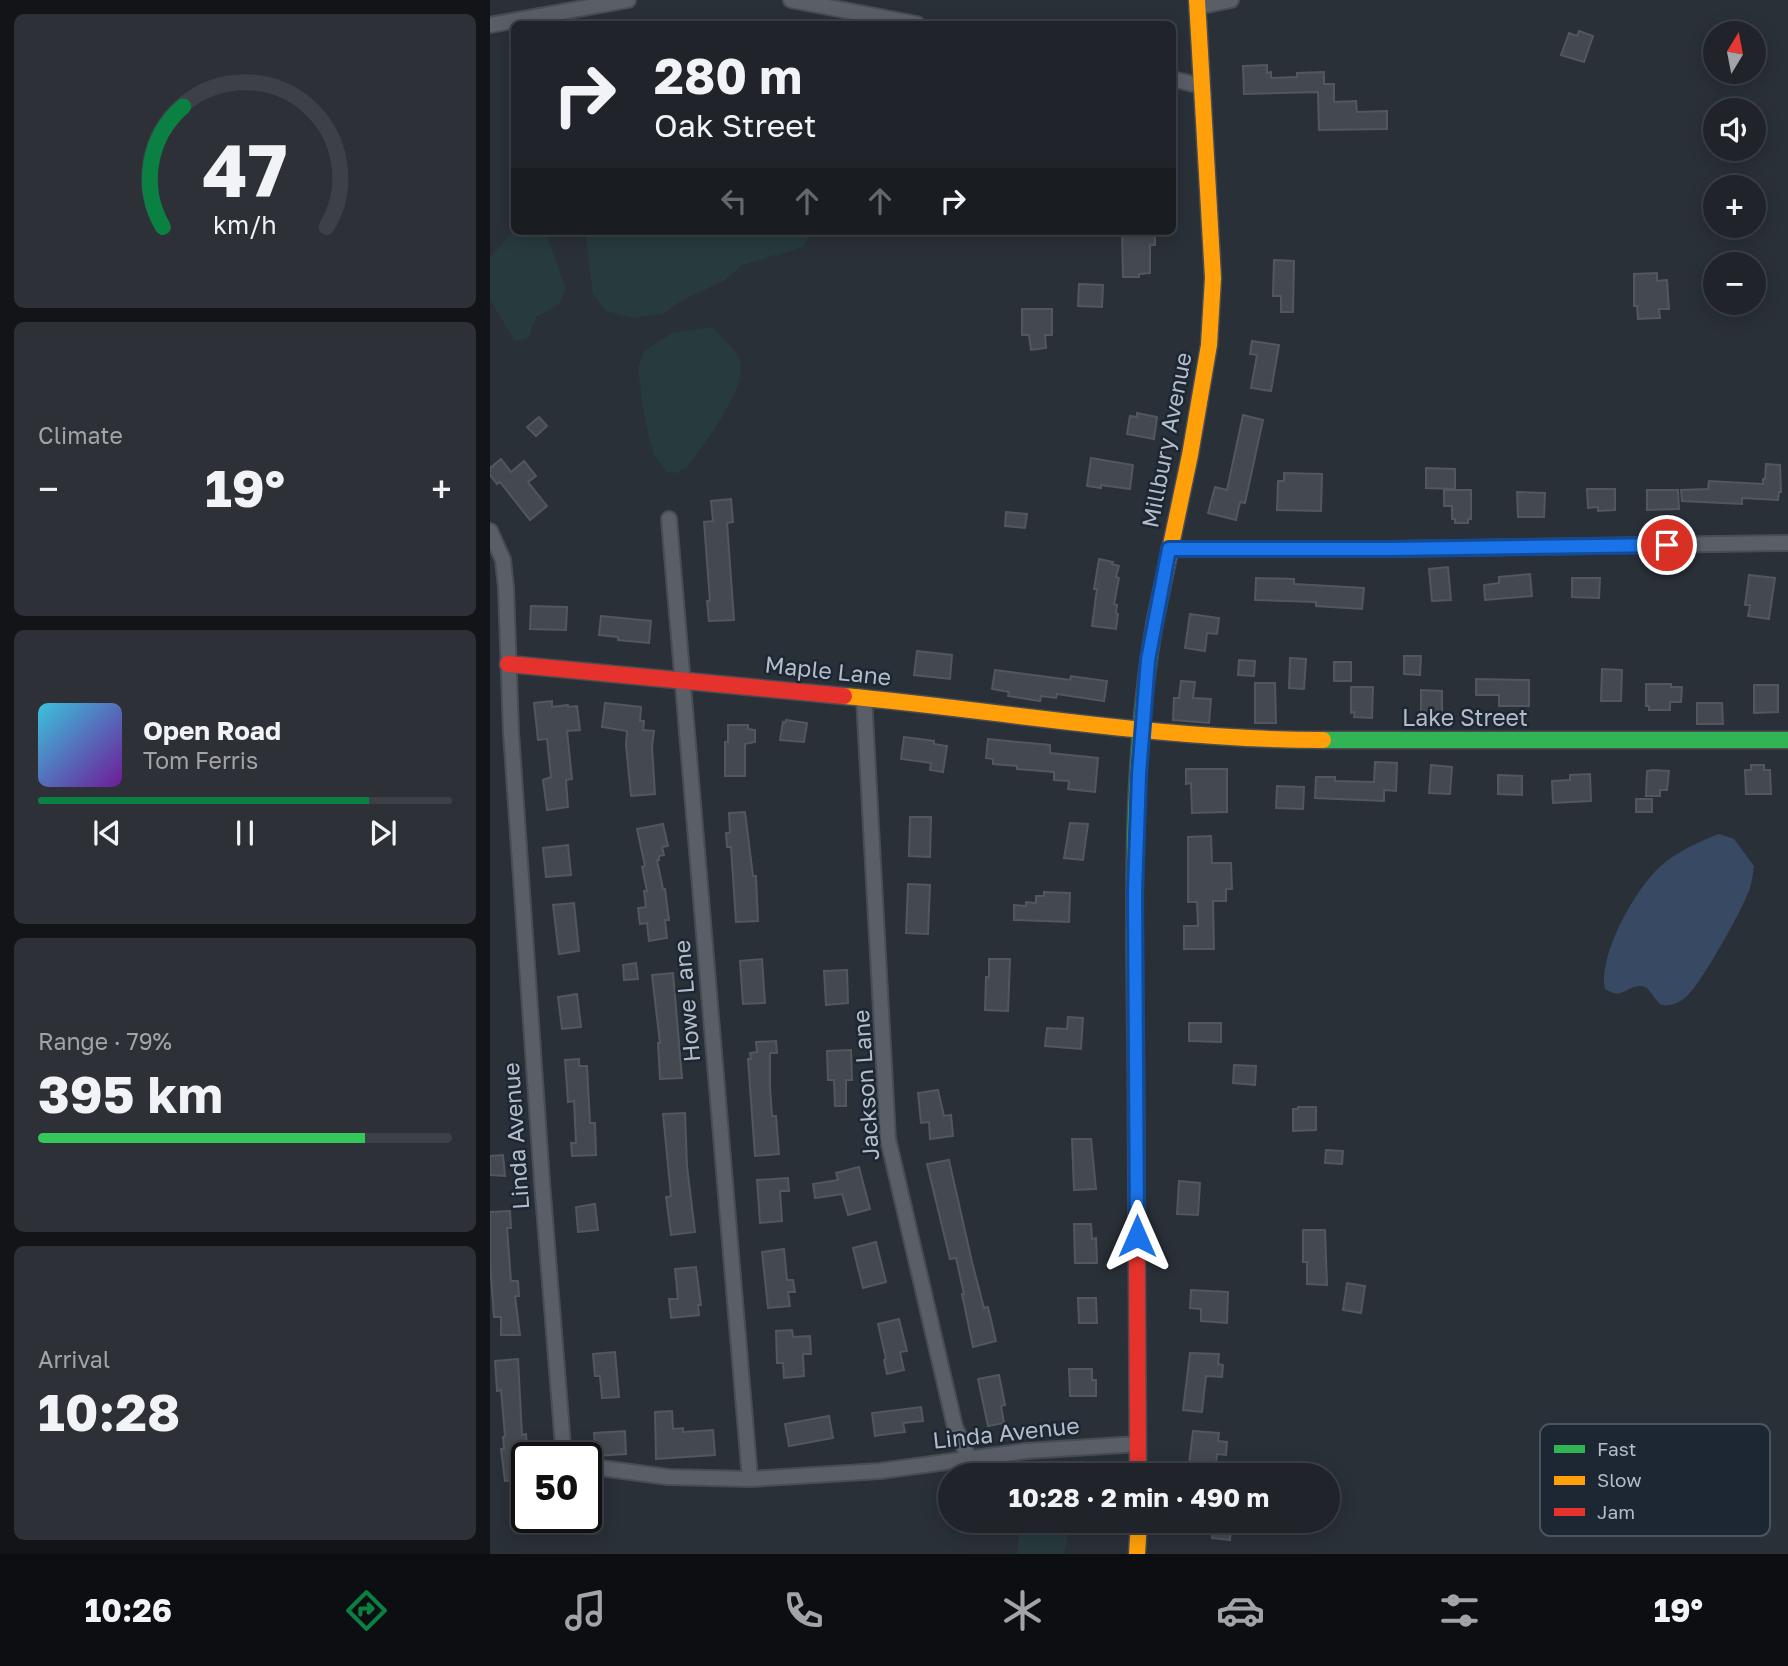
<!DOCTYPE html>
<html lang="en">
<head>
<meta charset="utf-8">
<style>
	:root { --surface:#20242a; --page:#2d3036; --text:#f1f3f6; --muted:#a2a4a8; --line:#3d4147; --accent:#0b8043 }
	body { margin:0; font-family:"Golos Text",sans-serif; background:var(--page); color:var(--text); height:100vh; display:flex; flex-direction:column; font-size:26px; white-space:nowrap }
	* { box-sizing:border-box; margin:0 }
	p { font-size:23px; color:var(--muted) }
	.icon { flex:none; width:38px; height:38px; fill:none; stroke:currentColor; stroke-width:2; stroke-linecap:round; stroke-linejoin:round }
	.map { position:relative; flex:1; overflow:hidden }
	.sheet { display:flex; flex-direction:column; gap:14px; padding:14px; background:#121417; width:490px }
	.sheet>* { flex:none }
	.guide { position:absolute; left:21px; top:21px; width:665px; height:214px; border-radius:10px; box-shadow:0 4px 18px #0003,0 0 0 2px var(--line); background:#20242a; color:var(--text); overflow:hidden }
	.needle { width:46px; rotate:10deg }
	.fabs { position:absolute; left:1213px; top:21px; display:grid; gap:14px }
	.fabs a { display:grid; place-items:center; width:63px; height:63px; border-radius:50%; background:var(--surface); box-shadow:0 4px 18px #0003,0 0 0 2px var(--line); font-size:35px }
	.speed { position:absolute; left:21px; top:1442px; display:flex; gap:14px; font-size:35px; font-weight:700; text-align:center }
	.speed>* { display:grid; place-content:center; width:91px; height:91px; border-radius:50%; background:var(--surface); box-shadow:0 4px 18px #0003,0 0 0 2px var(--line); line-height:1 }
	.speed .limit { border:4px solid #111; border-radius:10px; background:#fff; color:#111 }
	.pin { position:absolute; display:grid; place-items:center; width:60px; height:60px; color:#fff; margin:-30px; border:4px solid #fff; border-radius:50%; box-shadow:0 2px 7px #0007 }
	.me { position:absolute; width:77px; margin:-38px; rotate:0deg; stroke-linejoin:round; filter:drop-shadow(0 0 5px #0008) }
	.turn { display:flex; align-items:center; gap:24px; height:147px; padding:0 28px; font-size:32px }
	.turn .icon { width:91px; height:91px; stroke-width:2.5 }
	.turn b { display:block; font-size:49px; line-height:60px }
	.lanes { display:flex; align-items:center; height:66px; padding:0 28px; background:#0003; justify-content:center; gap:35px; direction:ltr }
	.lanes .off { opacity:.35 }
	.big { font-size:52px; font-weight:700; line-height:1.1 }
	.sheet .widget { flex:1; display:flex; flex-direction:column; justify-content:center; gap:10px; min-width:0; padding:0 24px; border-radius:10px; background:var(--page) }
	.sheet .dial { align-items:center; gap:0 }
	.dial svg { height:182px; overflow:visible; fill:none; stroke:var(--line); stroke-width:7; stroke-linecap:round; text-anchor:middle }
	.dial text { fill:var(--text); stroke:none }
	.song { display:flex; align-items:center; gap:21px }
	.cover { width:84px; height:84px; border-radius:10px; background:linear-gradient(135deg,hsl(190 70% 55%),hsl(280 70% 35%)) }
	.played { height:7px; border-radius:4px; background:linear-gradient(90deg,var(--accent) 80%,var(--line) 80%) }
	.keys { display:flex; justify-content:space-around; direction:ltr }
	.heat { display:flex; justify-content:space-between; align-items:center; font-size:38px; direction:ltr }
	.charge { height:10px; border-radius:5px; background:linear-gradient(90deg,#34c759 79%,var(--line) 0) }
	.trip { position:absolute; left:448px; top:1463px; width:402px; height:70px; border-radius:35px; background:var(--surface); box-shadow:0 4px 18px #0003,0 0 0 2px var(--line); font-weight:700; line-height:70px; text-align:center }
	.menu { display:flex; height:112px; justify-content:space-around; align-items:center; background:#0d0e11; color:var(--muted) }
	.menu .icon { width:49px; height:49px }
	.menu .on { color:var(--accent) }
	.menu b { font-size:32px; color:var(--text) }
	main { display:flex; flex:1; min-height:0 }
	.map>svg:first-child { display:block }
	.green { fill:#273a3e }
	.water { fill:#384963 }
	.building { fill:#444950; stroke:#52575f; stroke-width:2 }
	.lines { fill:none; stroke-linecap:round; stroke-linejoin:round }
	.street-casing { stroke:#484c53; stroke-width:18 }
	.fast-casing { stroke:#484c53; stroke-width:19 }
	.slow-casing { stroke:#484c53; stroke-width:19 }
	.jam-casing { stroke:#484c53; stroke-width:19 }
	.street { stroke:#5a5e66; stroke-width:14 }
	.fast { stroke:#30b455; stroke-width:16 }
	.slow { stroke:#ff9f0a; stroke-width:16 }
	.jam { stroke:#e5322d; stroke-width:16 }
	.route-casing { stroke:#114b97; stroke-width:18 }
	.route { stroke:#1a73e8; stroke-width:12 }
	.labels { text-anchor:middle; stroke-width:5; stroke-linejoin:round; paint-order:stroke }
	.street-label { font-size:23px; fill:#b4bcc9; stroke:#1d2633 }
	.key { fill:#1d2633; stroke:#4a5360; stroke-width:2 }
	.key-label { font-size:19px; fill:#b4bcc9 }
</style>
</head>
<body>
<main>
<section class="sheet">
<div class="widget dial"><svg viewBox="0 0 100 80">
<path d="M14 69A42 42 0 1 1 86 69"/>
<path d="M14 69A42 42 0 0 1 23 16" stroke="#0b8043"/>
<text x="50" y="56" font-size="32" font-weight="700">47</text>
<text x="50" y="72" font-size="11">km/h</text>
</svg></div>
<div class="widget"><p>Climate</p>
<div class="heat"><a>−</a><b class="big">19°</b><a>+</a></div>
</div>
<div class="widget">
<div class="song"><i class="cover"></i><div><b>Open Road</b><p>Tom Ferris</p></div></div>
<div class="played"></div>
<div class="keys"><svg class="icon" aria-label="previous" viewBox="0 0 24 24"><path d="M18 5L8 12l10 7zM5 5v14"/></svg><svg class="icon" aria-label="pause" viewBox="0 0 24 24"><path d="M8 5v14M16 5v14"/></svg><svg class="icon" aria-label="next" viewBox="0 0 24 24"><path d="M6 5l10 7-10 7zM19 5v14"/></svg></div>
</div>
<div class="widget"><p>Range · 79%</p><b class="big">395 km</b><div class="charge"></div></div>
<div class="widget"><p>Arrival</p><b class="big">10:28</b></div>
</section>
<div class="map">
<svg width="1298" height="1554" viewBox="0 0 1298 1554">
	<rect width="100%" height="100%" fill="#2a3038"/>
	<g class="green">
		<polygon points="28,231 52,231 56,234 76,289 69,304 46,317 38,338 25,341 0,300 0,257 22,233"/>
		<polygon points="95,231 322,231 313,247 252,265 235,280 191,301 173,314 143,318 116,311 103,294"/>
		<path d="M222 327C231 337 245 348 250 361 258 388 212 447 196 468L186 473 177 472 164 455 155 421 148 369 154 351 182 333Z"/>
		<polygon points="527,1521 580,1521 574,1554 527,1554 530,1527"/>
	</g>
	<path class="water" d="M1229 834 1244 839 1264 866C1263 873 1262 881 1260 888 1254 907 1212 982 1198 995 1193 1000 1187 1004 1179 1005 1164 1009 1164 986 1150 986 1133 987 1134 1000 1115 989 1108 955 1146 887 1172 865 1188 851 1208 842 1229 834Z"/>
	<g class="building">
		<polygon points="1089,31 1103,36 1094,62 1071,55 1079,33 1087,36"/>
		<polygon points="777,65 777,73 781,72 781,78 807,77 807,73 834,72 834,84 844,84 844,102 866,101 867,112 897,111 897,129 829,130 828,92 754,94 753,66"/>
		<polygon points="632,231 665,231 665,245 660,245 660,273 649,274 649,277 633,277"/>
		<polygon points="784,260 804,261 803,312 791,312 791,296 783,296"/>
		<polygon points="1167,273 1167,281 1177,280 1179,309 1169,309 1170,318 1148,319 1147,306 1144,306 1144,274"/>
		<polygon points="589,284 613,285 612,307 588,306"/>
		<polygon points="532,309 562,309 562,335 555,335 556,348 541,350 539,335 532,335"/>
		<polygon points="762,341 789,345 781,391 761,388 767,355 760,354"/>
		<polygon points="647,413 667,417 664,439 637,434 640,416 647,417"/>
		<polygon points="753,415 773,420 755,503 750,502 746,520 718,513 725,487 737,490"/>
		<polygon points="49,417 57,426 46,436 37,427"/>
		<polygon points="601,458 643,465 640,489 611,485 611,488 597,486"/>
		<polygon points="11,459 21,472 34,461 46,476 38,482 57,506 40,520 10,482 7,484 0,475 0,468"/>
		<polygon points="1276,464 1290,465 1291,492 1289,492 1288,500 1252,498 1252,504 1192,501 1191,490 1218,489 1219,481 1273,484 1273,479 1275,479"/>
		<polygon points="936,468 965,469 965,489 936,488"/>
		<polygon points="794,473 832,474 831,511 787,510 788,481 794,481"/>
		<polygon points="1097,489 1125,489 1125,510 1108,511 1108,507 1098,508"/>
		<polygon points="954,490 981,490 981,519 978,519 978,523 965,523 965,519 962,519 962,506 954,506"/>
		<polygon points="1157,490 1188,490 1189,509 1157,510"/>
		<polygon points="1027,492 1055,493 1054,517 1028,517"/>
		<polygon points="241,499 243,522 237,523 244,620 219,621 217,601 220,601 214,522 223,521 221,501"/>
		<polygon points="516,512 537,514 535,528 515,526"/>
		<polygon points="609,559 623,562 622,564 629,566 626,577 629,578 624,604 627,605 626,613 628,614 626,629 602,626 607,589 604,589"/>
		<polygon points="958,567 961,600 942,601 939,569"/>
		<polygon points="1040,574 1042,596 995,600 994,585 1009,583 1009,577"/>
		<polygon points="1259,575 1285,578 1279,619 1258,616 1260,605 1255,605"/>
		<polygon points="766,578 804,579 804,584 874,588 872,609 826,606 826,602 765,600"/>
		<polygon points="1082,578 1110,578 1109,598 1082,597"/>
		<polygon points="41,606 77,607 76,630 40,629"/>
		<polygon points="700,614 729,618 727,634 717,633 715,651 695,648"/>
		<polygon points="111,616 161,621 159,643 128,640 128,637 109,635"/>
		<polygon points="427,651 462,655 460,679 424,675"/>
		<polygon points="914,656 931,656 930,675 914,674"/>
		<polygon points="800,658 816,659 814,689 799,688"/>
		<polygon points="749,660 765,661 764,676 748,675"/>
		<rect x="844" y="662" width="17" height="19"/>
		<polygon points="1112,669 1132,670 1131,701 1111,701"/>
		<polygon points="505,670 580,680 581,676 617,681 614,701 567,694 566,698 551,696 550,701 518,696 519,692 502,689"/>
		<polygon points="986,679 1039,680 1039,706 1009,706 1009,695 986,695"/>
		<polygon points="691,681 705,682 703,698 721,699 719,723 683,720 684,698 689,698"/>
		<polygon points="765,683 785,683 786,723 765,723"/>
		<polygon points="1156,684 1181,684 1181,687 1192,687 1191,702 1180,702 1180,710 1159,710 1159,706 1156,706"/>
		<polygon points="1264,685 1288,685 1288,712 1264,713"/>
		<polygon points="861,687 883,687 882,718 864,717 865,712 861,713"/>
		<polygon points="931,690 952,691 952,718 931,718"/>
		<polygon points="62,701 62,707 78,705 78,707 87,706 90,730 77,731 82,779 76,780 78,807 57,810 53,780 61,777 57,739 48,740 44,703"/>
		<polygon points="115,703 151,707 150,721 154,721 153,730 164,731 162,746 165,794 141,796 136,745 137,731 112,727"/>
		<polygon points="1207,703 1232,703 1233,724 1207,724"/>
		<polygon points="296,720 317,723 314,742 290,740 293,722 295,723"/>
		<polygon points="238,725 258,725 258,729 265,730 265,742 255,744 255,776 235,776 235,742 238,742"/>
		<polygon points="414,737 444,741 444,744 457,746 453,772 440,770 441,763 411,759"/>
		<polygon points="498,739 560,745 560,753 608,758 605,792 578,789 579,781 564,780 564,772 527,769 527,766 503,764 503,759 496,758"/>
		<polygon points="885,762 907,763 906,791 894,790 894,801 825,798 826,777 845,777 845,781 884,782"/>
		<polygon points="941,765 962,767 960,794 939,793"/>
		<polygon points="1261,765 1274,765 1274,770 1280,770 1281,794 1256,794 1255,770 1261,770"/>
		<polygon points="696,769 737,769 737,812 702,813 701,783 696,784"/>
		<polygon points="1163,770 1179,771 1177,790 1170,790 1170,796 1156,796 1157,771"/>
		<polygon points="1100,774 1101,801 1063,803 1062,781 1080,780 1080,775"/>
		<polygon points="1008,775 1032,776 1032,795 1008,794"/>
		<polygon points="787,786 814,787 813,809 786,808"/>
		<rect x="1146" y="799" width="16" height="13"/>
		<polygon points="255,812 263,876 266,876 268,921 246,922 241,847 237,847 236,833 240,833 239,813"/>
		<polygon points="420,817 441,817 440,857 419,856"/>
		<polygon points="580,823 598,824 593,860 574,858"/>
		<polygon points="173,824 178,846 172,847 174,855 169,856 169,860 167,860 173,889 175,889 179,920 175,920 177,938 159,941 157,923 150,924 148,908 156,907 154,891 157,891 152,867 155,866 147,829"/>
		<polygon points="721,836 722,863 741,863 742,889 736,889 736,901 723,901 724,949 694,949 694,926 708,926 707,902 698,902 698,837"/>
		<polygon points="78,845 81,875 56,877 53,848"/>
		<polygon points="418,884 440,885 438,934 416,933"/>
		<polygon points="554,892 580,893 579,922 524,920 524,905 536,906 536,902 546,903 546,896 554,896"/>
		<polygon points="84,903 89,951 69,954 63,905"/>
		<polygon points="272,959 275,1003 253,1004 250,961"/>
		<polygon points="499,959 520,959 518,1011 495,1010 496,977 499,977"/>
		<polygon points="146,963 148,979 134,980 133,965"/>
		<polygon points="357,970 358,1003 336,1005 334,971"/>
		<polygon points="183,973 192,1078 170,1079 168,1043 170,1043 162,975"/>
		<polygon points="87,994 91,1027 72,1029 68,997"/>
		<polygon points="578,1017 593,1018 591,1049 555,1046 557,1028 577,1029"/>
		<polygon points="699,1023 731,1023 731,1042 699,1041"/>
		<polygon points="286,1041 287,1053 280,1053 280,1087 282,1116 286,1116 289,1154 265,1156 258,1059 261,1059 260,1053 267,1052 266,1042"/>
		<polygon points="361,1050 362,1080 356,1080 356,1106 345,1106 344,1080 338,1080 337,1051"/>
		<polygon points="89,1059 89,1066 97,1066 100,1123 105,1123 106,1155 82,1156 81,1143 86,1143 84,1101 78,1102 75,1060"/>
		<polygon points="744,1065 766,1066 765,1085 743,1083"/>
		<polygon points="448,1090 454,1116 461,1115 463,1136 440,1139 439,1122 431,1123 428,1093"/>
		<polygon points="808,1107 826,1107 826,1130 803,1131 803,1109 808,1109"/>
		<polygon points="195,1113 197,1166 205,1232 181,1235 176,1197 181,1196 173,1114"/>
		<polygon points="582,1139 601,1139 606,1189 584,1190"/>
		<polygon points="836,1150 853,1151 852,1164 835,1163"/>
		<polygon points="13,1155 15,1176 0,1175 0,1156"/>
		<polygon points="459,1160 482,1262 494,1308 498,1307 506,1341 483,1347 472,1294 474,1294 466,1258 460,1259 437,1164"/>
		<polygon points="369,1167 380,1209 358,1215 352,1194 325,1198 323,1184 348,1180 346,1173"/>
		<polygon points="298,1178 299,1191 290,1191 292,1221 270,1223 267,1180"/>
		<polygon points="689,1181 710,1183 708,1215 687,1214"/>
		<polygon points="105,1204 108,1230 88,1232 86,1207"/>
		<polygon points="20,1211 21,1228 17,1228 21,1281 28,1281 29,1296 25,1296 30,1335 11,1335 11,1317 4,1317 0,1263 0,1212"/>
		<polygon points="584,1224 601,1224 602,1239 606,1238 607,1263 585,1263"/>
		<polygon points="813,1230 835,1230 837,1285 817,1284 817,1262 813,1262"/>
		<polygon points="386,1242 396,1282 373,1288 363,1248"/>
		<polygon points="294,1249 297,1280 303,1280 305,1292 298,1292 300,1306 278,1308 272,1252"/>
		<polygon points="206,1267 211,1305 208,1305 209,1315 181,1318 179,1299 188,1299 185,1269"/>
		<polygon points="857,1283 875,1286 871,1313 853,1310"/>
		<polygon points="701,1290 738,1292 737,1323 711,1321 711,1309 700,1308"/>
		<polygon points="588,1298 606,1298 607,1323 589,1323"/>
		<polygon points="409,1319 417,1351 410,1352 414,1370 397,1374 394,1360 396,1359 388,1324"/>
		<polygon points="302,1330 303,1337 320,1336 321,1354 313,1354 314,1376 294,1378 293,1363 287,1363 286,1331"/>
		<polygon points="125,1352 129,1397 112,1398 110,1376 105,1376 103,1354"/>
		<polygon points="700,1353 729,1354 728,1364 733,1365 732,1377 716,1376 712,1412 693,1410"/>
		<polygon points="28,1359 32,1435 36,1434 38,1458 37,1479 15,1481 11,1449 14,1449 13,1437 15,1436 11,1390 7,1391 5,1361"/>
		<polygon points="579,1369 602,1369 602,1380 606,1380 606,1396 580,1396"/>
		<polygon points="509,1375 515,1405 511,1406 514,1423 498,1426 488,1379"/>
		<polygon points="431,1407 433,1421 413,1423 415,1432 385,1436 382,1413"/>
		<polygon points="182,1411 183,1429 193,1428 193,1432 223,1430 225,1455 166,1459 165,1412"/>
		<polygon points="339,1416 343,1438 299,1446 295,1424"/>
		<polygon points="135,1431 136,1454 106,1456 104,1433"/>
		<polygon points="703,1431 729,1433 728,1441 737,1442 736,1455 727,1454 726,1467 699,1464"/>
		<polygon points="724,1521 741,1521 740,1540 722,1538"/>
	</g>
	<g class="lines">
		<defs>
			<g id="street">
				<polyline points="301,0 427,24"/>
				<polyline points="707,7 741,0"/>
				<polyline points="0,25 138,0"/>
				<polyline points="682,79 712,86"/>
				<polyline points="179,519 260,1479"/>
				<polyline points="0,531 13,560 16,588 21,732 52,1182 74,1458"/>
				<polyline points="679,549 900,549 1298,543"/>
				<polyline points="374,698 398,1139 465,1427 479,1458"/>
				<polyline points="96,1466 178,1477 260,1479 390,1471 536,1451 648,1444"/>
			</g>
			<g id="fast">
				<polyline points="833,740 1298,740"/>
				<path d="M646 1083C645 930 638 772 665 621"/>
			</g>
			<g id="slow">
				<polyline points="665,621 700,455 719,345 723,278 707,0"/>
				<path d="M354 696C514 711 672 740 833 740"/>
				<polyline points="647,1554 649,1521"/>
			</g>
			<g id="jam">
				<polyline points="18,664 354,696"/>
				<polyline points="646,1083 648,1475"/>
			</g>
		</defs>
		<use href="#street" class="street-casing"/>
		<use href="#fast" class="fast-casing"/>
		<use href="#slow" class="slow-casing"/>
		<use href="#jam" class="jam-casing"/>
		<use href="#street" class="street"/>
		<use href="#fast" class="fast"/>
		<use href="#slow" class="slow"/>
		<use href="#jam" class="jam"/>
	</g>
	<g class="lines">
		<defs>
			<polyline id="route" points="647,1236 645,892 649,774 658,660 679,549 900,549 1177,545"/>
		</defs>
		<use href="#route" class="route-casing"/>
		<use href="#route" class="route"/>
	</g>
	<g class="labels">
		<g class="street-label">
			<text transform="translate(677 440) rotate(-79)" y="8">Millbury Avenue</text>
			<text transform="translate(338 671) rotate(6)" y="8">Maple Lane</text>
			<text x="975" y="726">Lake Street</text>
			<text transform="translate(197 1001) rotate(-95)" y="8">Howe Lane</text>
			<text transform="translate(376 1085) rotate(-94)" y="8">Jackson Lane</text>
			<text transform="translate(26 1136) rotate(-94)" y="8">Linda Avenue</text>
			<text transform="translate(516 1433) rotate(-6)" y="8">Linda Avenue</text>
		</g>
	</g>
	<rect x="1050" y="1424" width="230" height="112" rx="10" class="key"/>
	<rect x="1064" y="1445" width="31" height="8" fill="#30b455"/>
	<rect x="1064" y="1476" width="31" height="9" fill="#ff9f0a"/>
	<rect x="1064" y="1508" width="31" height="8" fill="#e5322d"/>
	<g class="key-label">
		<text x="1107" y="1456">Fast</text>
		<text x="1107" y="1487">Slow</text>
		<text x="1107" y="1519">Jam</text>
	</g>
</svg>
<div class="fabs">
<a><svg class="needle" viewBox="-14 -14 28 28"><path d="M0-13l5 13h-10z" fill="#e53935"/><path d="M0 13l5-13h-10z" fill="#a2a4a8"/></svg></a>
<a><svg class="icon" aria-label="sound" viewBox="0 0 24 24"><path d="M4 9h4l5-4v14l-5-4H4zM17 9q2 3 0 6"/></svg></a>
<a>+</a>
<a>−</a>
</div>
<div class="speed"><div class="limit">50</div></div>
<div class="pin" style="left:1177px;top:545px;background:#d93025"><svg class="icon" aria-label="arrive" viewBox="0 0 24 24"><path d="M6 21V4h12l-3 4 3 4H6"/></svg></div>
<svg class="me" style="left:647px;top:1236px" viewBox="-20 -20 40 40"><path d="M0-17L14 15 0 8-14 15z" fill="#1a73e8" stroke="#fff" stroke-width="4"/></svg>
<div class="trip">10:28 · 2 min · 490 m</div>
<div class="guide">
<div class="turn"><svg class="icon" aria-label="right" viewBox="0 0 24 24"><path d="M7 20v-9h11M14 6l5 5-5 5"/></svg><div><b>280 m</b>Oak Street</div></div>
<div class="lanes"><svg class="icon off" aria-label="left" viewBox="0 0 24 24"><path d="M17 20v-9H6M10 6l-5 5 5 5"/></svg><svg class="icon off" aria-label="ahead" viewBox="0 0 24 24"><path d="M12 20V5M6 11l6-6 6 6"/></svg><svg class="icon off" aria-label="ahead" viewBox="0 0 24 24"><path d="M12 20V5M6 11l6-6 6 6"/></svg><svg class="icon" aria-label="right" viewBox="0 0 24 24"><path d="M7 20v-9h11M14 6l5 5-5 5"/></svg></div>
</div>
</div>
</main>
<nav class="menu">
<b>10:26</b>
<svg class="icon on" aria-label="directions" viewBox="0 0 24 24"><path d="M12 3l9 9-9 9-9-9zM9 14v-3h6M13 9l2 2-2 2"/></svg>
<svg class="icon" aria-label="music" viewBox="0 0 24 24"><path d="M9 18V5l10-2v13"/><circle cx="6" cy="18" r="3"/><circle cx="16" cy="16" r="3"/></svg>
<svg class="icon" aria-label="phone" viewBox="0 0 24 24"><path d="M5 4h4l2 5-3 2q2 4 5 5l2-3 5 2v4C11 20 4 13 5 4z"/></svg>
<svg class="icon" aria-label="climate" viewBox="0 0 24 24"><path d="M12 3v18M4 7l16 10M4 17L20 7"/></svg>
<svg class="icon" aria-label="car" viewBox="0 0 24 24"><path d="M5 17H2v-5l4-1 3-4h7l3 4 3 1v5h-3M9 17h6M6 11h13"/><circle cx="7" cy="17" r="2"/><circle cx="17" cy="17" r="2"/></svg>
<svg class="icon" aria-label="filters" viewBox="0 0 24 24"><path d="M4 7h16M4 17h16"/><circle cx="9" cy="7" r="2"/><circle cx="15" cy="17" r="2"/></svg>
<b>19°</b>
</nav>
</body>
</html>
